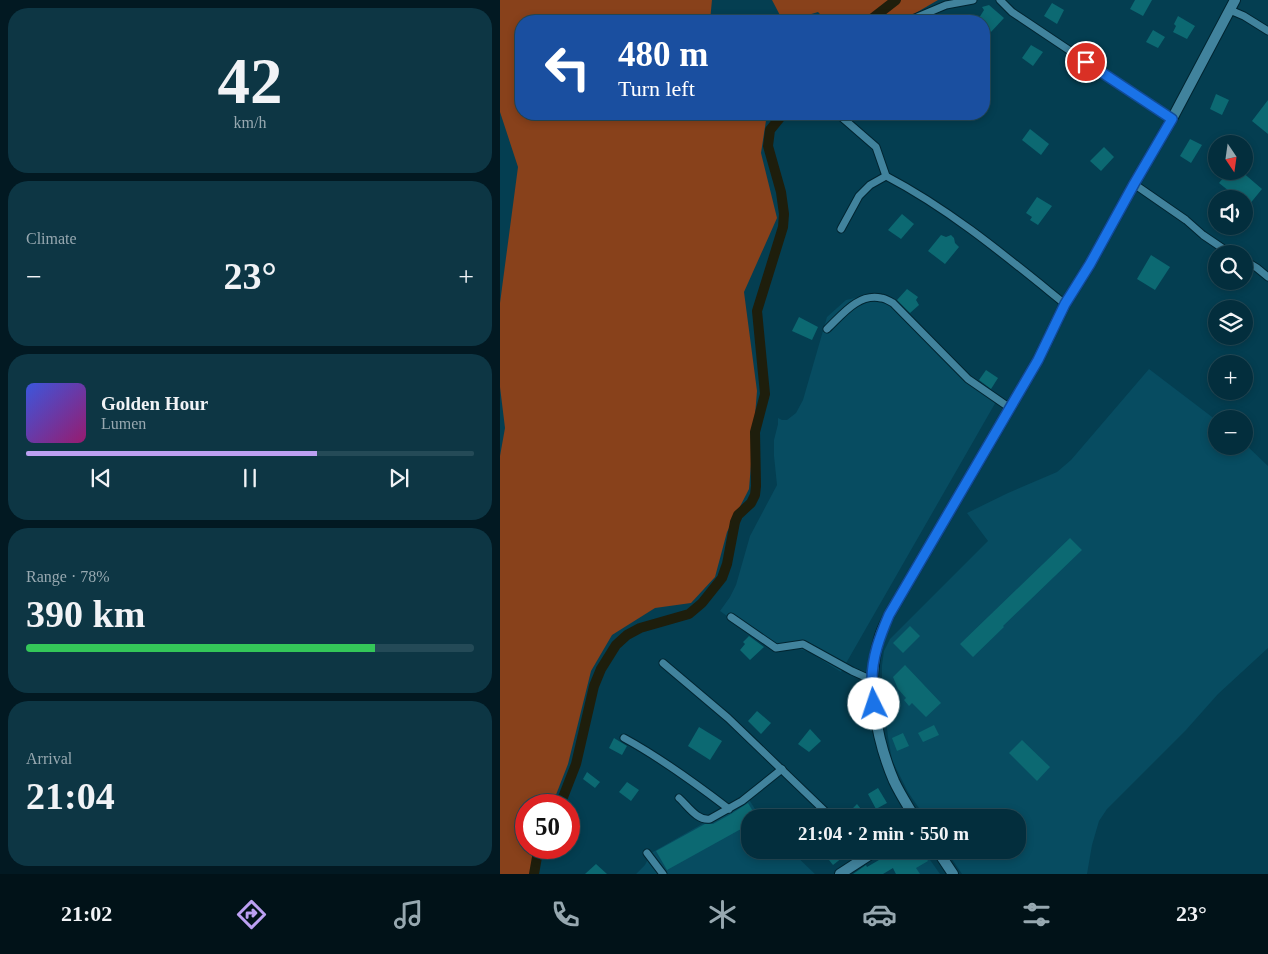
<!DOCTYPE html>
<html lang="en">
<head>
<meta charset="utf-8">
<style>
	:root { --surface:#032e3d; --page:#0d3644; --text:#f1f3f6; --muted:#97a8b0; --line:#244a57; --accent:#bca0f2 }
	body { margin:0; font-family:Georgia,serif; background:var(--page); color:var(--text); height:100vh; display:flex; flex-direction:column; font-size:19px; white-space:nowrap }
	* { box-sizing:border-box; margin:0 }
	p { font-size:16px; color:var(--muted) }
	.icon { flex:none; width:28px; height:28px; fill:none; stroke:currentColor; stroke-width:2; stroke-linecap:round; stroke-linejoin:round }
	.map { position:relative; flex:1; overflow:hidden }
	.sheet { display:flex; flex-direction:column; gap:8px; padding:8px; background:#021922; width:500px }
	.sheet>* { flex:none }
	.guide { position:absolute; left:15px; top:15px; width:475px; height:105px; border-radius:20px; box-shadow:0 2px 8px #0003,0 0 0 1px var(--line); background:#1a4fa0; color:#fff; overflow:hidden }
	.needle { width:32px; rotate:167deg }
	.fabs { position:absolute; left:708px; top:135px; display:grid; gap:10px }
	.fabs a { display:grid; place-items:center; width:45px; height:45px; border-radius:50%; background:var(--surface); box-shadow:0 2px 8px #0003,0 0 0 1px var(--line); font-size:25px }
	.speed { position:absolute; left:15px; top:794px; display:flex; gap:10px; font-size:25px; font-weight:700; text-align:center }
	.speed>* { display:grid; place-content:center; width:65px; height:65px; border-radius:50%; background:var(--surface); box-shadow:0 2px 8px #0003,0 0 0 1px var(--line); line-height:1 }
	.speed .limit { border:8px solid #d22; background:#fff; color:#111 }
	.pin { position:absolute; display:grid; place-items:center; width:42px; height:42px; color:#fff; margin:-21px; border:2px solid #fff; border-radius:50%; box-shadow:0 1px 5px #0007 }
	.me { position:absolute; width:55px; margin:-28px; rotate:356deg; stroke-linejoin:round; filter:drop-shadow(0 0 4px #0008) }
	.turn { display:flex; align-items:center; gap:18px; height:105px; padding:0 20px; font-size:22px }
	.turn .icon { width:65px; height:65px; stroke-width:2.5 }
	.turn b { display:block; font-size:35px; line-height:42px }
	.big { font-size:38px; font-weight:700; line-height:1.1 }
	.sheet .card { flex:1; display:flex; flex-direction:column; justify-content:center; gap:8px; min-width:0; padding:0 18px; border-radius:20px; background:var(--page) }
	.sheet .dial { align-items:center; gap:0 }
	.dial b { font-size:65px; line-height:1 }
	.song { display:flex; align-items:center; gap:15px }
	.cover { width:60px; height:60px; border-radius:8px; background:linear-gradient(135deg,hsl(230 70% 55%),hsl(320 70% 35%)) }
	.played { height:5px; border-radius:2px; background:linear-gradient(90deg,var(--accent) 65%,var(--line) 65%) }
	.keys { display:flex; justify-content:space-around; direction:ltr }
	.heat { display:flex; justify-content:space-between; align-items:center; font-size:28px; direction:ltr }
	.charge { height:8px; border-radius:4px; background:linear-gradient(90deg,#34c759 78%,var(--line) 0) }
	.trip { position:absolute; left:241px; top:809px; width:285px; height:50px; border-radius:20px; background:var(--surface); box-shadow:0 2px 8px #0003,0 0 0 1px var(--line); font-weight:700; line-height:50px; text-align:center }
	.dock { display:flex; height:80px; justify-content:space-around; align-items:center; background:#011218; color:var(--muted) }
	.dock .icon { width:35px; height:35px }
	.dock .active { color:var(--accent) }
	.dock b { font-size:22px; color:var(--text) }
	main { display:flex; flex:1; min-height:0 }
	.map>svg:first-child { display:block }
	.built { fill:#074c61 }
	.green { fill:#88411b }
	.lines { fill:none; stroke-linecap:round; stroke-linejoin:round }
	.canal { stroke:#1e1e0c; stroke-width:10 }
	.building { fill:#0c6972 }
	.minor-casing { stroke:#002430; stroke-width:9 }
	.secondary-casing { stroke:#002430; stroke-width:12 }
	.minor { stroke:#41839d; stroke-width:7 }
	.secondary { stroke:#41839d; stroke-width:10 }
	.route-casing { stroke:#114b97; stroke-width:12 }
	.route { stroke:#1a73e8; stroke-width:9 }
</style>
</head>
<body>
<main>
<section class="sheet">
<div class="card dial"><b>42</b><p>km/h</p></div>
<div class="card"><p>Climate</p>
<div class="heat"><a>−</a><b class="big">23°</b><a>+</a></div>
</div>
<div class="card">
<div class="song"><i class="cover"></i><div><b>Golden Hour</b><p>Lumen</p></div></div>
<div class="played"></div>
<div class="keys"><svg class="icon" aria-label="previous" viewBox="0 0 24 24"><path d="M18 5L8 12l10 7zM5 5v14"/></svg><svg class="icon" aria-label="pause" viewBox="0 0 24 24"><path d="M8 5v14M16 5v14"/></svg><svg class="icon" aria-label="next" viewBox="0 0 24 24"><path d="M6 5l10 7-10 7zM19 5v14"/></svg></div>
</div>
<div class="card"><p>Range · 78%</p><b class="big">390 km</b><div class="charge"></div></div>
<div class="card"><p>Arrival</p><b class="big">21:04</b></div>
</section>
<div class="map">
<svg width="768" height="874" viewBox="0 0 768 874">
	<rect width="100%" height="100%" fill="#043e51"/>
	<g class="built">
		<polygon points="364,296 389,302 463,377 497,400 341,672 309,652 296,648 277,651 220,611 230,597 236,585 250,536 277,485 274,456 274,440 278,424 278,418 282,420 287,420 296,413 303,400 327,317 346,300"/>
		<polygon points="649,369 716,420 716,446 744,446 744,443 768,466 768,648 718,694 686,730 607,809 599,821 592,845 587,874 462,874 446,850 518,850 518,818 425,817 408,792 392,760 388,737 382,685 382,665 384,651 390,639 488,541 467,513 508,493 557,472 571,460"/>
		<polygon points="248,798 260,817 250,818 250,850 290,850 315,874 136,874 145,865 151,853"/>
		<polygon points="389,850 423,850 440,874 396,874 385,853"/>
	</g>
	<g class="green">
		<polygon points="0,0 212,0 210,21 21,21 21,114 267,114 261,153 277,218 244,292 257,391 249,489 227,532 215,577 191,603 155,608 112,635 91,671 68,764 52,805 26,805 26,848 34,848 32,853 32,874 0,874 0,456 5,428 0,387 0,303 18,167 0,112"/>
		<polygon points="272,0 438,0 402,21 327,21 318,12 288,21 283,21"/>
	</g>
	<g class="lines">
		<g class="canal">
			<polyline points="369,21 396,0"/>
			<polyline points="60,805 76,764 94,686 101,669 116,645 127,635 140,628 189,614 202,603 222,578 227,564 235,522 238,515 251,503 255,495 256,486 255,432 265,394 257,311 283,227 284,214 281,192 268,146 270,130 283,114"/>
			<polyline points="34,874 37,857 41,848"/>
		</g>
	</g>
	<g class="building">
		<polygon points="635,0 652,0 643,16 630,9"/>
		<polygon points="552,3 564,10 557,24 544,16"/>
		<polygon points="489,5 504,18 491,32 484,25 484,21 480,21 479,18 484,10 482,7"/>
		<polygon points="678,16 695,26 687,39 673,32 676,26 674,24"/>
		<polygon points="653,30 665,37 658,48 646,42"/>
		<polygon points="531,45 543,52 533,66 522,58"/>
		<polygon points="716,94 729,100 722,115 710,109"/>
		<polygon points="768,100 768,134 752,121"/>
		<polygon points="530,129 549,144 541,155 522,140"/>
		<polygon points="690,139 702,145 691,163 680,156"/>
		<polygon points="604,147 614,157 601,171 590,161"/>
		<polygon points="729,171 741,171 762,189 744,211 744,199 739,199 719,183"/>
		<polygon points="537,197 552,206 538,225 530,220 532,217 526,213"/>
		<polygon points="402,214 414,224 401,239 388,230"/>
		<polygon points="441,235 446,237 451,235 454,238 455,243 459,247 445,264 428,251"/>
		<polygon points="651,255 670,267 655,290 637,279"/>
		<polygon points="407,289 418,297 416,300 419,305 410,313 397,300"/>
		<polygon points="299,317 318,327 312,340 292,331"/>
		<polygon points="486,370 498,378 491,389 479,380"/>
		<polygon points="570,538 582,550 503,626 504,627 473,657 460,644"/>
		<polygon points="410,626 420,636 403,653 393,643"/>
		<polygon points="249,636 264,647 250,660 240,650 245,644 243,642"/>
		<polygon points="405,665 441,703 426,717 412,703 409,706 404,700 406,698 398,689 393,677"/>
		<polygon points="257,711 271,723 261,734 248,721"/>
		<polygon points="434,725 439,735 423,742 418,733"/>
		<polygon points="199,727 222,741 210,760 188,746"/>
		<polygon points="310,729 321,741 309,752 298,744"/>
		<polygon points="403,733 409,746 397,751 392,738"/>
		<polygon points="114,738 127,746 122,755 109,748"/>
		<polygon points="522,740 550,767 537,781 509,753"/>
		<polygon points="87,772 100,782 95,788 83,779"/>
		<polygon points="127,782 139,790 131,801 119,792"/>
		<polygon points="378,788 387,803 376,809 368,794"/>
		<polygon points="248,803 257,818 250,818 250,824 167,870 156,851 205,824 213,824 231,814"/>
		<polygon points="357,804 368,818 342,818 352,809"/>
		<polygon points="321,850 352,850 333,865"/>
		<polygon points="396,850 421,850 428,861 416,868 420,874 396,874 393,868 383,874 353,874 366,865 367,867"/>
		<polygon points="96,864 107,874 85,874"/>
	</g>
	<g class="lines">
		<defs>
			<g id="minor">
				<polyline points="500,0 512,12 521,18 672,119"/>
				<polyline points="730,10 744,16 768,31"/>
				<polyline points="408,21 446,5 473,0"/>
				<path d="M338 114 376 147 386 176C451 210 508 258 565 304"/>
				<polyline points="634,184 686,220 703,235 731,254"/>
				<polyline points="341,229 359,196 370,185 386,176"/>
				<polyline points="744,260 757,268 768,277"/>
				<path d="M327 329C342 315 358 293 381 298 385 298 389 301 393 303L468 379 510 408"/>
				<polyline points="231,617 276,648 303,644 352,671 372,680"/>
				<polyline points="163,663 228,718 332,818"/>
				<path d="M124 738C161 758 195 783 229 809"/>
				<path d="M179 798C188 806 197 821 210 819L242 801 282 769"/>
				<polyline points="147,853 163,874"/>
			</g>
			<g id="secondary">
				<path d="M415 818C408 806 400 794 394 781 376 739 365 681 380 636 382 629 386 622 389 615L538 360 565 304 590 264 634 184 672 119 735 0"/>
				<polyline points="437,850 453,874"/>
				<polyline points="340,874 377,850"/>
			</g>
		</defs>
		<use href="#minor" class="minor-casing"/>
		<use href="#secondary" class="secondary-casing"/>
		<use href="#minor" class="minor"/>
		<use href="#secondary" class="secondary"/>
	</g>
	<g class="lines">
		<defs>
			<path id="route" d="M374 704C373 696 372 688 372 680 372 657 380 636 389 615L538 360 565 304 590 264 634 184 672 119 586 62"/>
		</defs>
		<use href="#route" class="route-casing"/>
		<use href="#route" class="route"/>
	</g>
</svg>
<div class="fabs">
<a><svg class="needle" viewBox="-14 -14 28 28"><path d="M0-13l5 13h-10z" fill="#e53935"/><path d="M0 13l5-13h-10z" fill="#97a8b0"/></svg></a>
<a><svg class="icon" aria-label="sound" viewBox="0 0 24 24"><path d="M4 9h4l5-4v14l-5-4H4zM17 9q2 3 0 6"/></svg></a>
<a><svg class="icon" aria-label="search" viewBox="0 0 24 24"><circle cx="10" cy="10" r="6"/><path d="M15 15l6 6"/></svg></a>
<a><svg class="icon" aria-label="layers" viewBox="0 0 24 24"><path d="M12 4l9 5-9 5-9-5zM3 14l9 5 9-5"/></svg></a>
<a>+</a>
<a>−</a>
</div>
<div class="speed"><div class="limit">50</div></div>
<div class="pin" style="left:586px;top:62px;background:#d93025"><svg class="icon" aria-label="arrive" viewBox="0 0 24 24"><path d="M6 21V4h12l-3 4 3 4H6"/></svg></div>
<svg class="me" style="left:374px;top:704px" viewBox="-20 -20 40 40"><circle r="19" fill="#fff"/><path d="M0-13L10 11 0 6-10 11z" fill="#1a73e8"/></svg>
<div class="trip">21:04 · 2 min · 550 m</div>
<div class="guide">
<div class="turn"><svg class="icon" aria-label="left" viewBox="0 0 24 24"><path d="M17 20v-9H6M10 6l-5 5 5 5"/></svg><div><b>480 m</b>Turn left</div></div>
</div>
</div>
</main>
<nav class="dock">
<b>21:02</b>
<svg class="icon active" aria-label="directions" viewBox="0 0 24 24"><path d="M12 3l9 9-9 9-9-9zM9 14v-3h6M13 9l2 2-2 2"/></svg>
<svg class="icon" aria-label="music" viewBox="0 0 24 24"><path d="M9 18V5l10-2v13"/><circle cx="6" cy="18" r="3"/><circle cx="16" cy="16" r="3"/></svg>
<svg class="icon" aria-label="phone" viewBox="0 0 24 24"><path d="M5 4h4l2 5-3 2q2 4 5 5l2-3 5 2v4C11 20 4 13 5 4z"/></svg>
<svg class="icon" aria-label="climate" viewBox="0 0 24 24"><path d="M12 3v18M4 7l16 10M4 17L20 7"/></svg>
<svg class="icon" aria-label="car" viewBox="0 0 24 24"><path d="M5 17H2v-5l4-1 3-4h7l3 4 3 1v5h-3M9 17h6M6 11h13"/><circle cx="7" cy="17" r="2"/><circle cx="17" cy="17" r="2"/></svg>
<svg class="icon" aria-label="filters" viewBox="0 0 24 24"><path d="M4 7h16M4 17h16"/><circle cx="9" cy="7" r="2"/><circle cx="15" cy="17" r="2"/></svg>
<b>23°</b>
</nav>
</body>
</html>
